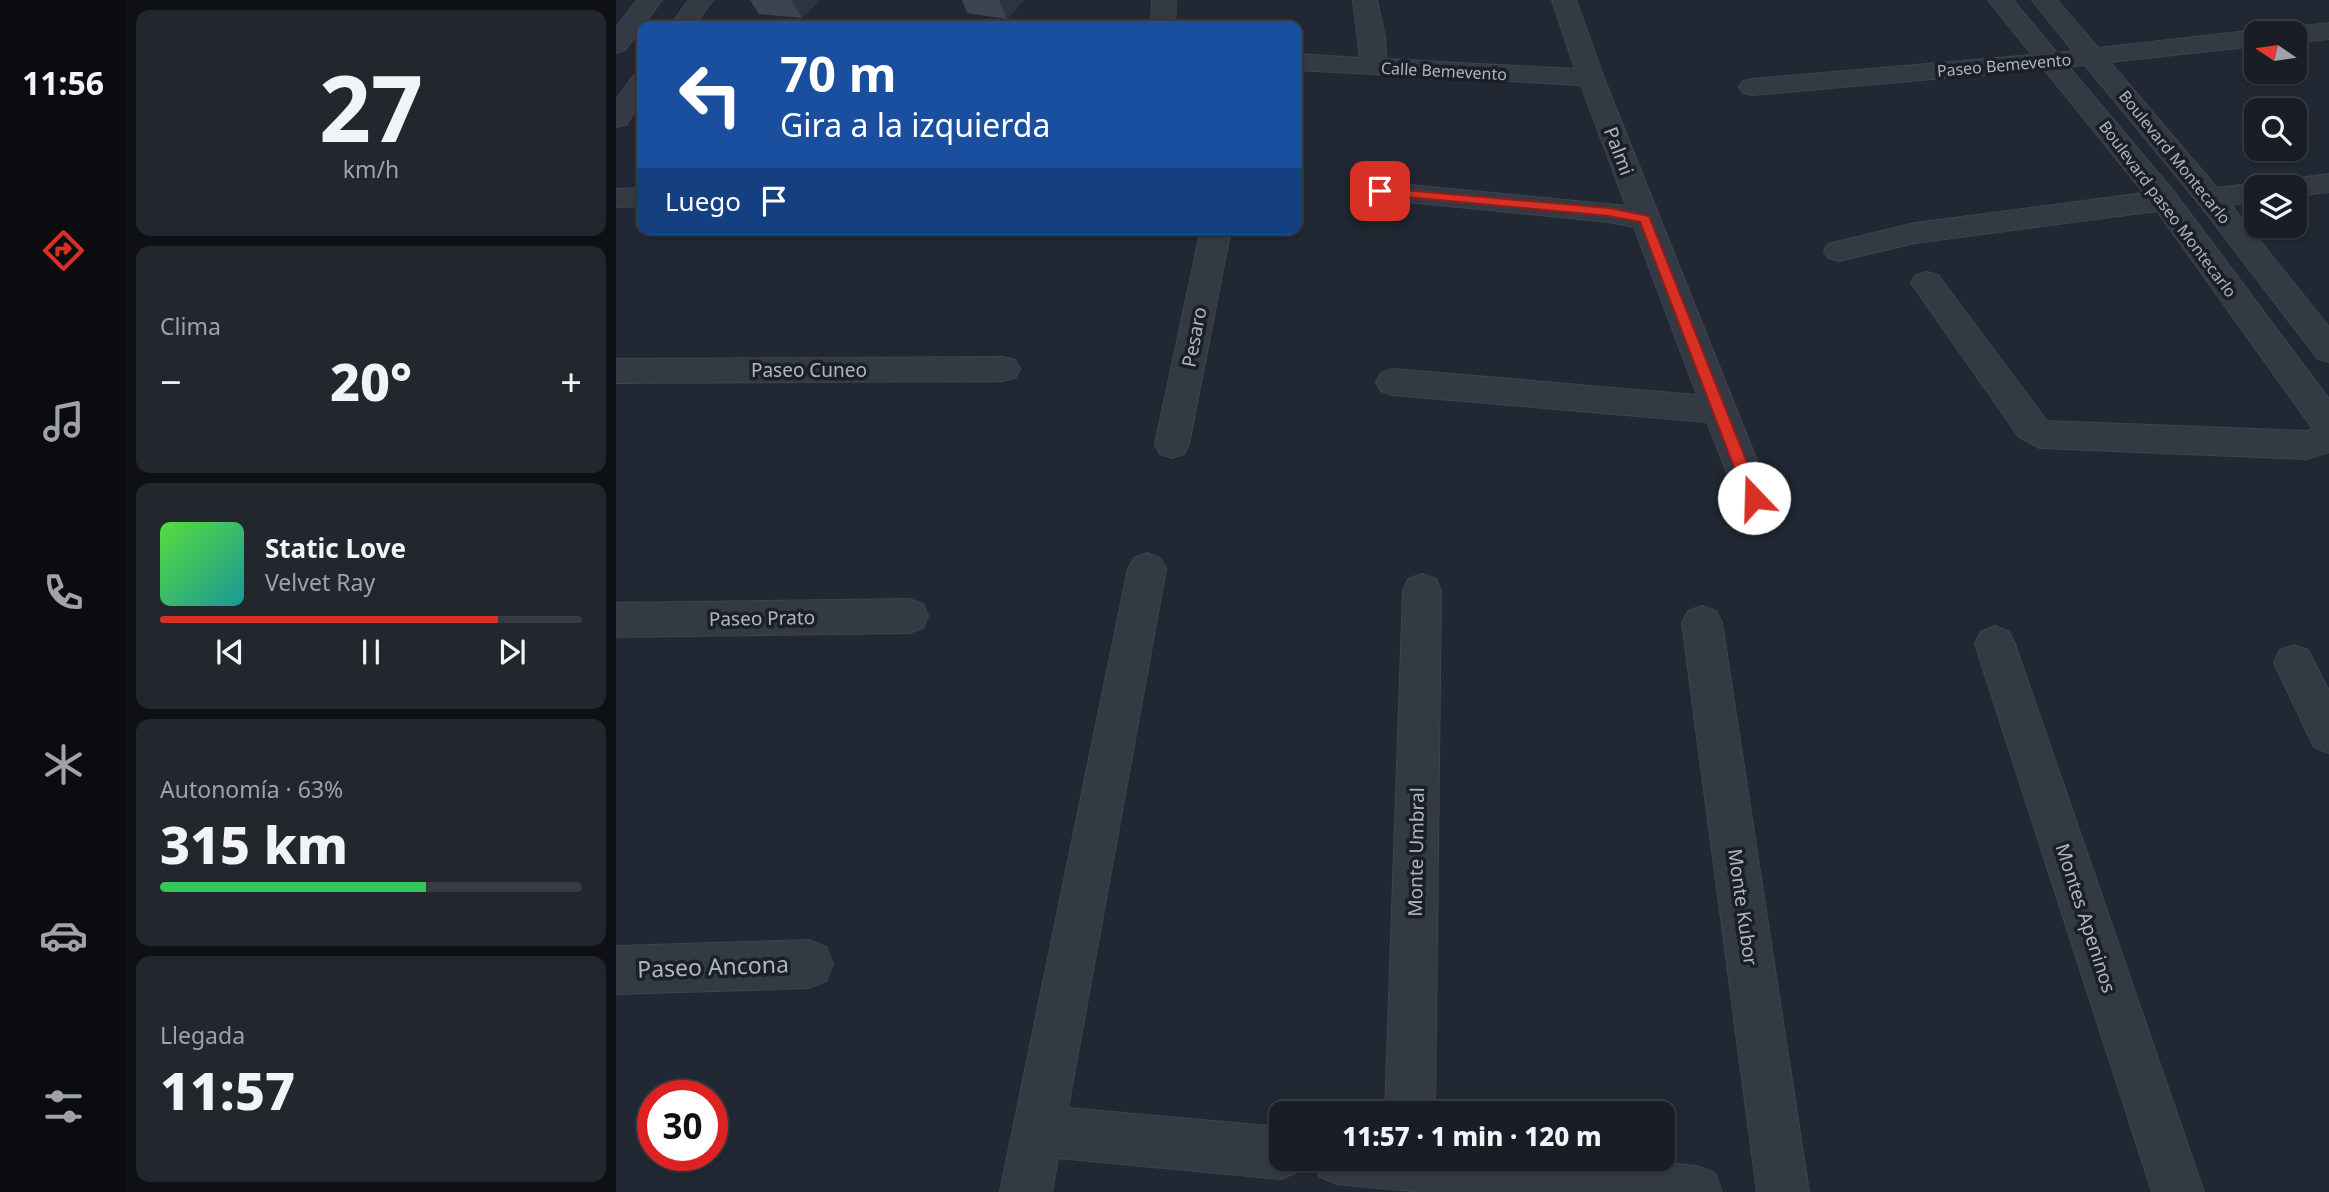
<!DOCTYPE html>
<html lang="es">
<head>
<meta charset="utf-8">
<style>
	:root { --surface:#191e26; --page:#22272e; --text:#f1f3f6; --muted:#9fa2a7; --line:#373c43; --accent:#d93025 }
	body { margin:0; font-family:"Noto Sans",sans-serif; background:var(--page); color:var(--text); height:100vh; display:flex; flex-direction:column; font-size:26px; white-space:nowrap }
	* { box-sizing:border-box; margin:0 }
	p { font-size:23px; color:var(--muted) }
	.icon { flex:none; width:38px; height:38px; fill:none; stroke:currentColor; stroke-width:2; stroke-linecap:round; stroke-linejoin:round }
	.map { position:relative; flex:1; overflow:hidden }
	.side { display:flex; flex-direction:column; gap:10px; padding:10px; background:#0e1015; width:490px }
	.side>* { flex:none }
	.banner { position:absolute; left:21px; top:21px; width:665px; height:214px; border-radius:14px; box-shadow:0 2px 5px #0004,0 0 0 2px var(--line); background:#1a4fa0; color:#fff; overflow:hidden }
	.needle { width:46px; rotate:283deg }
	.fabs { position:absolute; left:1628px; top:21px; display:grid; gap:14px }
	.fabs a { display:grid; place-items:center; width:63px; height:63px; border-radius:14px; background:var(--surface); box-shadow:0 2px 5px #0004,0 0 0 2px var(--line); font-size:35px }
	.speed { position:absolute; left:21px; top:1080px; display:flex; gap:14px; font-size:35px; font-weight:700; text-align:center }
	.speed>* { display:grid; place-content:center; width:91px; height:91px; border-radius:50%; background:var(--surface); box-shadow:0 2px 5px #0004,0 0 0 2px var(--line); line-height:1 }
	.speed .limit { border:10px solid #d22; background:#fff; color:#111 }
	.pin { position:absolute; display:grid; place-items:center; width:60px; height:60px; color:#fff; margin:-30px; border-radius:14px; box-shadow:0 4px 10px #0006 }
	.me { position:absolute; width:77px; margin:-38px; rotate:339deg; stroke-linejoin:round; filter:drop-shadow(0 0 5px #0008) }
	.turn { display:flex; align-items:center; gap:24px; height:147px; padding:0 28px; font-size:32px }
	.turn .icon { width:91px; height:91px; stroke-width:2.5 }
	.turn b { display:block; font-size:49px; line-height:60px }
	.then { display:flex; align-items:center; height:66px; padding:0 28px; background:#0003; gap:14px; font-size:26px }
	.big { font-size:52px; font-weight:800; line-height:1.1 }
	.side .tile { flex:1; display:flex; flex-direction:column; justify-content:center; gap:10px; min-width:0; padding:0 24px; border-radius:14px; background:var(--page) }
	.side .dial { align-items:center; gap:0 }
	.dial b { font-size:91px; line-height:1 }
	.song { display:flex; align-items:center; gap:21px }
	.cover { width:84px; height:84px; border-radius:10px; background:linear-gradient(135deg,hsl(110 70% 55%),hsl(180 70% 35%)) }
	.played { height:7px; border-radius:4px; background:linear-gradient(90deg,var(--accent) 80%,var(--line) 80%) }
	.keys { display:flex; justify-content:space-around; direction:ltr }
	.heat { display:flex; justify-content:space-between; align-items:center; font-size:38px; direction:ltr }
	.charge { height:10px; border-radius:5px; background:linear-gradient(90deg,#34c759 63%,var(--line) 0) }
	.trip { position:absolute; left:653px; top:1101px; width:406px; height:70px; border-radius:14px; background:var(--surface); box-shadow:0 2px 5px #0004,0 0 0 2px var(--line); font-weight:800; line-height:70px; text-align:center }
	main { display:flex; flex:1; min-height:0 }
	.dock { display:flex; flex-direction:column; width:126px; justify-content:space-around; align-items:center; background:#0a0c0f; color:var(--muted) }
	.dock .icon { width:49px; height:49px }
	.dock .on { color:var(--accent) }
	.dock b { font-size:32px; color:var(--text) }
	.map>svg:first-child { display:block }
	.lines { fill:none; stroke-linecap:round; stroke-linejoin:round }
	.minor-casing { stroke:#3e434d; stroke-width:2 }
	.minor { fill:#343a44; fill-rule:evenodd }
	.wall { fill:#3d4451 }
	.shaded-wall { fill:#2c3440 }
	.route { fill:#d93025; stroke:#8d1f18; stroke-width:2 }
	.labels { text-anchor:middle; stroke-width:7; stroke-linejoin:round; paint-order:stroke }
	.far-street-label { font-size:16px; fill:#afb5c1; stroke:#1a1f28 }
	.street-label { font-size:19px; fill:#afb5c1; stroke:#1a1f28 }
	.near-street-label { font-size:23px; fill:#afb5c1; stroke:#1a1f28 }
</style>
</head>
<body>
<main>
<nav class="dock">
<b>11:56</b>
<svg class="icon on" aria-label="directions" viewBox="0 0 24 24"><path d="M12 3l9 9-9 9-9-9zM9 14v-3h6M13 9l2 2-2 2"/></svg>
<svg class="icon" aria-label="music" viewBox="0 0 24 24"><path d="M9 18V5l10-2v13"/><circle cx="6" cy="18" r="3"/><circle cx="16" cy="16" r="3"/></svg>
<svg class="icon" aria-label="phone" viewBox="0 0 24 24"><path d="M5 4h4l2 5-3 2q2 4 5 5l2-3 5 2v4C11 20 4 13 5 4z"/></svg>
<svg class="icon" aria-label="climate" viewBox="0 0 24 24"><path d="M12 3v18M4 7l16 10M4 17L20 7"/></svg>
<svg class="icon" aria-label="car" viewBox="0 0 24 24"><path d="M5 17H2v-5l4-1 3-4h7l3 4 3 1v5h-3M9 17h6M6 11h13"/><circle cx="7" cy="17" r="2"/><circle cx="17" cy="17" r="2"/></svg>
<svg class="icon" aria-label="filters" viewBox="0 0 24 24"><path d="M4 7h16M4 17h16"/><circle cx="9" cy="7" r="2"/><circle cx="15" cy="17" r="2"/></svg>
</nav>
<section class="side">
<div class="tile dial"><b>27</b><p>km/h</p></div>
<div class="tile"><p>Clima</p>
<div class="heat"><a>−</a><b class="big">20°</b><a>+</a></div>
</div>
<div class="tile">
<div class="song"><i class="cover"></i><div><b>Static Love</b><p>Velvet Ray</p></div></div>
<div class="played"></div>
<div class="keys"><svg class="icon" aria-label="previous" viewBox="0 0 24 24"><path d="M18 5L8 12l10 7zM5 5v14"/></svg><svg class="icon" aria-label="pause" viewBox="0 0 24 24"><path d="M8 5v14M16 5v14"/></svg><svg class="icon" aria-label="next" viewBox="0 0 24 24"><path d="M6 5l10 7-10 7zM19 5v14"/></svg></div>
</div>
<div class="tile"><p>Autonomía · 63%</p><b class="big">315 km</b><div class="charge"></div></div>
<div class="tile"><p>Llegada</p><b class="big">11:57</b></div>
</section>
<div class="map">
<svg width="1713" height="1192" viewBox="0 0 1713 1192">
	<rect width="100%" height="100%" fill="#212833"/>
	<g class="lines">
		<defs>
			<g id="minor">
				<polygon points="21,0 46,0 9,50 0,53 0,28"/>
				<polygon points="73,0 97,0 78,26 54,26"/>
				<polygon points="536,0 560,0 559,26 535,26"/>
				<polygon points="737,0 761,0 769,37 770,59 959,69 936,0 960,0 988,78 1156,498 1151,508 1138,513 1125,508 1091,422 777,395 765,391 760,382 765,373 777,369 1081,395 1018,227 993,222 753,198 749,191 753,184 763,182 1010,206 965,85 681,70 681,54 744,58"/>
				<polygon points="1372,0 1397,0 1441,53 1457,51 1416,0 1441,0 1482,48 1640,30 1649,33 1640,33 1640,46 1494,62 1601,188 1640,183 1650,185 1651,187 1640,187 1640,201 1615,205 1713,327 1713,362 1701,358 1584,205 1469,65 1453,67 1559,193 1713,399 1713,452 1691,459 1424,448 1403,437 1295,283 1300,275 1311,272 1322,275 1431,421 1691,431 1697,429 1541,211 1299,243 1223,261 1212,258 1208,251 1212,244 1299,223 1528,193 1428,69 1136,95 1127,93 1123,87 1127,81 1136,79 1416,55"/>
				<polygon points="1713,23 1713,39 1678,43 1678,33 1667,33 1678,27"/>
				<polygon points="26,74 26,101 10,125 0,127 0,100 17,76"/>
				<polygon points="1713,174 1713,192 1678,196 1678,187 1664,187 1668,180"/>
				<polygon points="26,188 26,206 0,207 0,189"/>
				<polygon points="585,229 615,229 573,444 568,454 556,458 544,454 539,444"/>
				<polygon points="387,357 399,360 404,369 399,378 387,381 0,383 0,359"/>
				<polygon points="531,553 544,558 550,569 452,1108 665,1127 665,1158 689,1158 683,1171 665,1179 442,1158 436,1192 384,1192 512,569 518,558"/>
				<polygon points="806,574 820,579 825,591 819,1113 769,1113 787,591 792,579"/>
				<polygon points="293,599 307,604 312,616 307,628 293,633 0,637 0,603"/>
				<polygon points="1086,606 1100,611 1106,623 1193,1192 1141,1192 1066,623 1072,611"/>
				<polygon points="1379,626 1393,632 1399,644 1588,1192 1536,1192 1359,644 1365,632"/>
				<polygon points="1678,645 1692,650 1713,691 1713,753 1698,747 1658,663 1664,650"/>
				<polygon points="193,940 210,947 217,964 210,981 193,988 0,994 0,946"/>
				<polygon points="695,1158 1003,1158 1080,1166 1099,1173 1106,1192 805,1192 721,1184 703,1176"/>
			</g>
		</defs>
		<use href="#minor" class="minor-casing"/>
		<use href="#minor" class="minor"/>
	</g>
	<g class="wall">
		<polygon points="134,0 204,0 186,18 143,14"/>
		<polygon points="346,0 408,0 391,19 351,13"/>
	</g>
	<g class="shaded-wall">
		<polygon points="175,0 204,0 186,18"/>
		<polygon points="383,0 408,0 391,19"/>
	</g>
	<polygon class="route" points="764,188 993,208 1033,216 1145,498 1143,503 1133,503 1130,498 1024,222 993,216 759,194 758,191"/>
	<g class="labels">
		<g class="far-street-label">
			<text transform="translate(1388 65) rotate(-5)" y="6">Paseo Bemevento</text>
			<text transform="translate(828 71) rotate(3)" y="6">Calle Bemevento</text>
			<text transform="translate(1559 157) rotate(51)" y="6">Boulevard Montecarlo</text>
			<text transform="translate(1552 209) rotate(53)" y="6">Boulevard paseo Montecarlo</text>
		</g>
		<g class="street-label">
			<text transform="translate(1003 151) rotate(69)" y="7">Palmi</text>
			<text transform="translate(578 337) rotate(-79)" y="7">Pesaro</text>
			<text x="193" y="377">Paseo Cuneo</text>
			<text transform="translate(146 618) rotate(-1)" y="7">Paseo Prato</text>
			<text transform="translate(800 852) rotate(-89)" y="7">Monte Umbral</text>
			<text transform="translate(1127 907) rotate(82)" y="7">Monte Kubor</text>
			<text transform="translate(1470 918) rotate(72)" y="7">Montes Apeninos</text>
		</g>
		<g class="near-street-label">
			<text transform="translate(97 967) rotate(-2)" y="8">Paseo Ancona</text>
		</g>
	</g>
</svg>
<div class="fabs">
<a><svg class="needle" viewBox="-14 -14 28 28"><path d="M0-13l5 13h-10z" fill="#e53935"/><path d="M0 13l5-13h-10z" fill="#9fa2a7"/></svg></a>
<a><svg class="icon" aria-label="search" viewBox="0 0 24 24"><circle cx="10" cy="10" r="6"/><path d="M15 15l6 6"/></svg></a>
<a><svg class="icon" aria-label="layers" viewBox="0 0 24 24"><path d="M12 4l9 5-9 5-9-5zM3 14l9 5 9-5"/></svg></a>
</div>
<div class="speed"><div class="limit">30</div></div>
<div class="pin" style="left:764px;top:191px;background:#d93025"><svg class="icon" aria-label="arrive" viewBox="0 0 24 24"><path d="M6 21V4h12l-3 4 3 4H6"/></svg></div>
<svg class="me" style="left:1138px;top:498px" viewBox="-20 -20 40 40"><circle r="19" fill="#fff"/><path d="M0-13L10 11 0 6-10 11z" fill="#d93025"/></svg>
<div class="trip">11:57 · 1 min · 120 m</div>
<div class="banner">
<div class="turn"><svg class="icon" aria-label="left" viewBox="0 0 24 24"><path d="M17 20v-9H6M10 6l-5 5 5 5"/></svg><div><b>70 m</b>Gira a la izquierda</div></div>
<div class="then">Luego<svg class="icon" aria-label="arrive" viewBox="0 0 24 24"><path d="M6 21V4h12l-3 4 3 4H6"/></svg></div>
</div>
</div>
</main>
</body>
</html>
